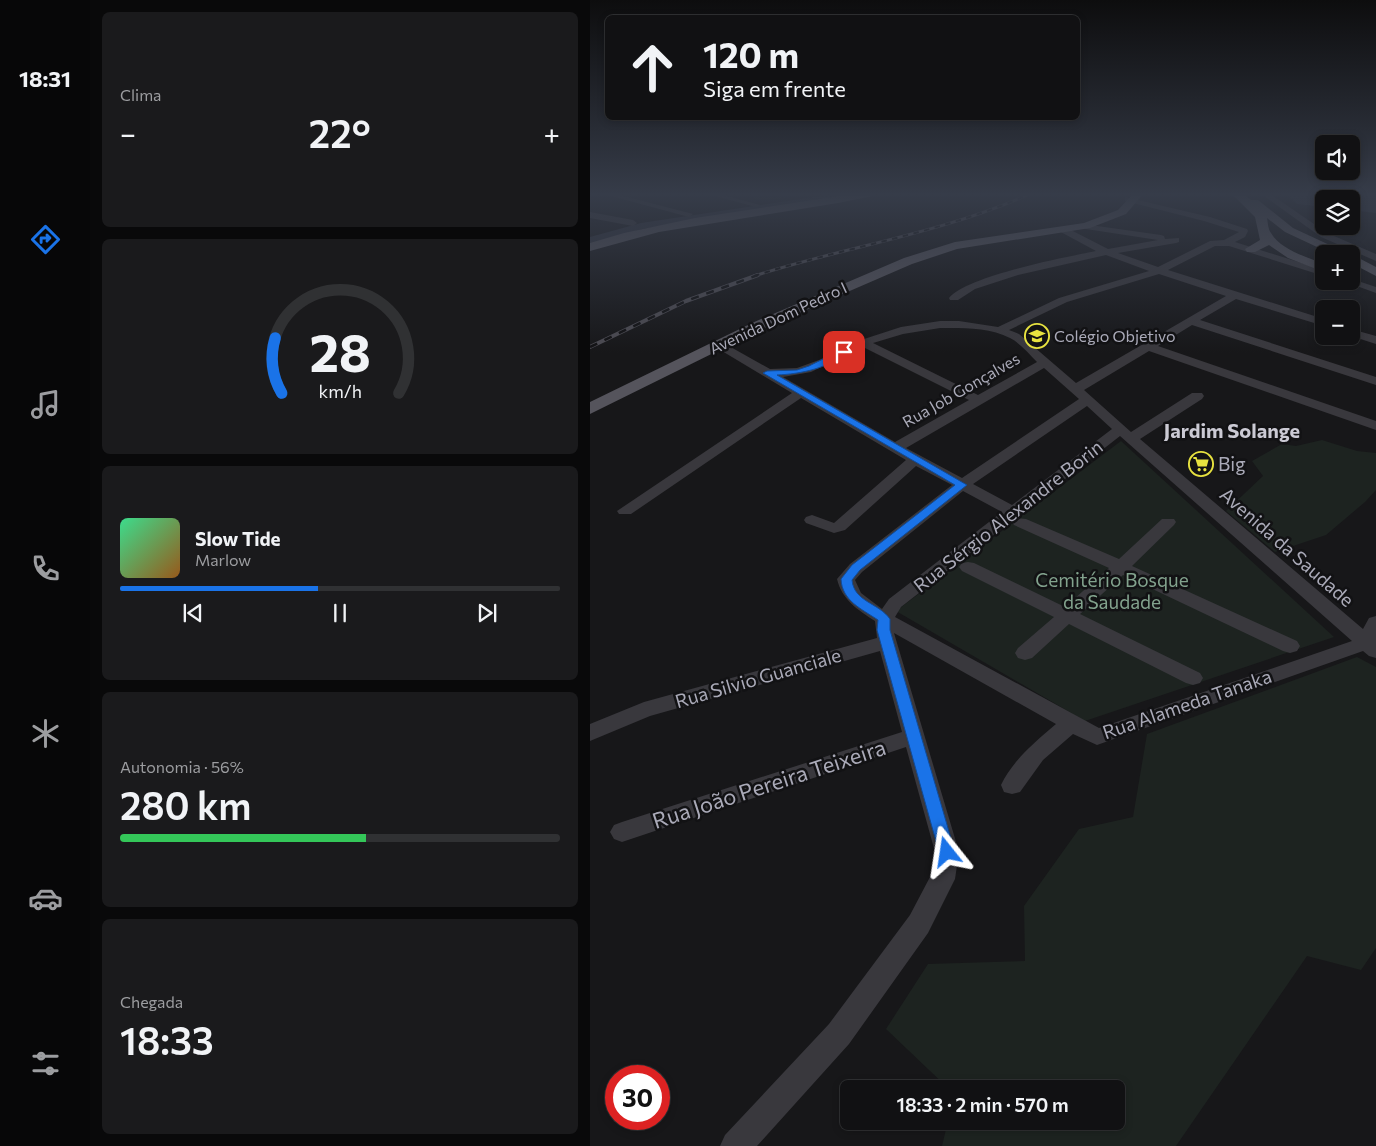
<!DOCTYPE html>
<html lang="pt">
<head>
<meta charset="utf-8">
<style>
	:root { --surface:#111113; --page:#1a1a1c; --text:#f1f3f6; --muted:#9c9da0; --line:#303133; --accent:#1a73e8 }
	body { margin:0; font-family:Commissioner,sans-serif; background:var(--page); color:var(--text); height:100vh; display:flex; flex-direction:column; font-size:19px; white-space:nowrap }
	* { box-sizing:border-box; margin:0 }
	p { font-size:16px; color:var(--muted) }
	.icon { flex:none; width:28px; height:28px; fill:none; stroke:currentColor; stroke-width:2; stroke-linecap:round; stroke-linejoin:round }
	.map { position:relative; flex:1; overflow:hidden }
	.details { display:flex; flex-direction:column; gap:12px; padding:12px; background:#09090a; width:500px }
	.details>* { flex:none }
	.hud { position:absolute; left:15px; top:15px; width:475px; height:105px; border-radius:8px; box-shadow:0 2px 8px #0003,0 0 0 1px var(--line); background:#111113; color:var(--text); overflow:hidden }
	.fabs { position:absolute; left:725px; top:135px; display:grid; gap:10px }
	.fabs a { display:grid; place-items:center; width:45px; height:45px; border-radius:8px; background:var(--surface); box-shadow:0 2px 8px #0003,0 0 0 1px var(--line); font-size:25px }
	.speed { position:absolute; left:15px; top:1065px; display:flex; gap:10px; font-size:25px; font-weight:700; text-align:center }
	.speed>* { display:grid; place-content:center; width:65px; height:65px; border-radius:50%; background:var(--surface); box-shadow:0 2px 8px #0003,0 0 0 1px var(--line); line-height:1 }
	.speed .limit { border:8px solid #d22; background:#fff; color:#111 }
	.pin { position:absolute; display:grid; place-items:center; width:42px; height:42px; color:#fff; margin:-21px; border-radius:10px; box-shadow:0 2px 8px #0006 }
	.me { position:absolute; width:55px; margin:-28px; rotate:345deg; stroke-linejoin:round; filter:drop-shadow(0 0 4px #0008) }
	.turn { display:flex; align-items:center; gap:18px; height:105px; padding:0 15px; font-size:22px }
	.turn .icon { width:65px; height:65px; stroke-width:2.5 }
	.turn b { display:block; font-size:35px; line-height:42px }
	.big { font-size:38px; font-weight:600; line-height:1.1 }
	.details .widget { flex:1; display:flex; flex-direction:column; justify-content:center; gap:8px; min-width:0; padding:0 18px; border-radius:8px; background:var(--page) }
	.details .dial { align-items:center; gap:0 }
	.dial svg { height:130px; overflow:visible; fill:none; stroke:var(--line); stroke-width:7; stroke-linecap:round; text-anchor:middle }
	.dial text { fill:var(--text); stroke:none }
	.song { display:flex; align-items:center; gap:15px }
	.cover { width:60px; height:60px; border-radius:8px; background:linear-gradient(135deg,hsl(150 70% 55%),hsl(30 70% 35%)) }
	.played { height:5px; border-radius:2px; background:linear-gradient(90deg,var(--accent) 45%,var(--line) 45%) }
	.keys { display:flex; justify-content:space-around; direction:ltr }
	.heat { display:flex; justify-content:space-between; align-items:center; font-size:28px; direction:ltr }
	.charge { height:8px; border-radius:4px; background:linear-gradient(90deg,#34c759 56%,var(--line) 0) }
	.trip { position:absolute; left:250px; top:1080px; width:285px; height:50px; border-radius:8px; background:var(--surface); box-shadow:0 2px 8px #0003,0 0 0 1px var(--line); font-weight:600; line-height:50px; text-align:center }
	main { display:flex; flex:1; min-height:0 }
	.tabs { display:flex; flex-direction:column; width:90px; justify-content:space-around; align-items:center; background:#070708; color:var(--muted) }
	.tabs .icon { width:35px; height:35px }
	.tabs .active { color:var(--accent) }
	.tabs b { font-size:22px; color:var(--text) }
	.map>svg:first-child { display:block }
	.green { fill:#1d2320 }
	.water { fill:#2e313c }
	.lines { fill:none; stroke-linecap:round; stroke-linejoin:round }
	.river { fill:#2e313c; fill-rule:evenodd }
	.minor { fill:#39383d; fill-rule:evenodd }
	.major { fill:#55545c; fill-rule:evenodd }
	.rail-far1-casing { stroke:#4c4b52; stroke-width:3 }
	.rail-casing { stroke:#4c4b52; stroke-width:4 }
	.rail-far1 { stroke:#121214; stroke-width:2; stroke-dasharray:5.5; stroke-linecap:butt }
	.rail { stroke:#121214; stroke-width:2.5; stroke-dasharray:8; stroke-linecap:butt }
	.route { fill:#1a73e8; stroke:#114b97 }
	.labels { text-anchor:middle; stroke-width:5; stroke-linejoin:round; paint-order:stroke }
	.far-street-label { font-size:16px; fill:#aaaab8; stroke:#121214 }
	.far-poi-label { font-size:16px; fill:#aaaab8; stroke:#121214; text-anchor:start }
	.poi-label { font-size:19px; fill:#aaaab8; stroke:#121214; text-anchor:start }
	.street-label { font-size:19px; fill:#aaaab8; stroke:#121214 }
	.park-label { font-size:19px; fill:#82a28d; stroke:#121214 }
	.far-district-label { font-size:20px; font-weight:bold; fill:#cbcad4; stroke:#121214 }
	.near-street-label { font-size:22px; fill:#aaaab8; stroke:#121214 }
</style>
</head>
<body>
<main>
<nav class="tabs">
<b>18:31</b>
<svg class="icon active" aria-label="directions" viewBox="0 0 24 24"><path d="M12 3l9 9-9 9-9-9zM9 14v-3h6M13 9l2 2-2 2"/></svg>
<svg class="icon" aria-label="music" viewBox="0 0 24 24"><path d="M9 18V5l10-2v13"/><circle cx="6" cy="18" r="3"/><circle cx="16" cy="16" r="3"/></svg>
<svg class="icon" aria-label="phone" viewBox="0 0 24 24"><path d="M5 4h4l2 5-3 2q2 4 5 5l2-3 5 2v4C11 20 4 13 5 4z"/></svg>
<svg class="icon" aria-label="climate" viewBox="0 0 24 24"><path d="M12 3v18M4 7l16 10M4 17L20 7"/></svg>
<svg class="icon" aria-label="car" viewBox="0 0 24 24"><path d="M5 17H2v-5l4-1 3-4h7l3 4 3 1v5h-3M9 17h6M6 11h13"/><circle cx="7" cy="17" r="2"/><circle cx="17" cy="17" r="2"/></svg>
<svg class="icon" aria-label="filters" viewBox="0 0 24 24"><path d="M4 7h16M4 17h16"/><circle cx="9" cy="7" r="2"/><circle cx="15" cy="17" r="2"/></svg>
</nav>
<section class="details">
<div class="widget"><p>Clima</p>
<div class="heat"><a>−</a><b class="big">22°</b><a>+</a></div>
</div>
<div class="widget dial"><svg viewBox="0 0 100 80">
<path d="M14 69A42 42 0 1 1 86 69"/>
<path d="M14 69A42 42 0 0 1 10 35" stroke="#1a73e8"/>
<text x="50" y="56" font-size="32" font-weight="700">28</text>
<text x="50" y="72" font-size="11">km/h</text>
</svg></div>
<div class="widget">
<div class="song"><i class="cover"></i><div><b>Slow Tide</b><p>Marlow</p></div></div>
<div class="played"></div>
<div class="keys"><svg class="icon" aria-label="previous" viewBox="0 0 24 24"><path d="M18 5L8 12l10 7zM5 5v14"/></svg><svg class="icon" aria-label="pause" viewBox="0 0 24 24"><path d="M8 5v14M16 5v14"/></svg><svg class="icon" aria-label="next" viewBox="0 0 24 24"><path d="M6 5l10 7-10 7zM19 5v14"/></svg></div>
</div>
<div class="widget"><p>Autonomia · 56%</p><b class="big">280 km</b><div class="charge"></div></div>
<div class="widget"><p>Chegada</p><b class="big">18:33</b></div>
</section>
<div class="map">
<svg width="786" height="1146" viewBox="0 0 786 1146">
	<rect width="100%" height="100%" fill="#171719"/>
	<g class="green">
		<path d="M166 193H220C206 195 171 205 160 196Z"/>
		<polygon points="732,440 767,451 786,453 786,490 775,502 736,535 685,552 636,511 673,476 662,461 692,444 706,446"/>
		<polygon points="531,441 744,637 495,721 306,611"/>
		<polygon points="767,657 786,667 786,948 771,970 717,956 586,1146 352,1146 358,1121 526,1121 526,1089 359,1089 296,1029 338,964 435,961 434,906 489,829 543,817 557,734"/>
	</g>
	<polygon class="water" points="696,193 786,193 786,213 761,210 761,199 734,199 734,207 707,204"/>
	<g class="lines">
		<polygon class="river" points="251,193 273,193 268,196 52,229 0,245 0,237 51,223"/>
		<g class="minor">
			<polygon points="10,193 22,193 103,214 99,217"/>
			<polygon points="114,193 126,193 170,205 166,207"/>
			<polygon points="670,193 679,193 737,233 786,254 786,261 731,237"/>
			<path d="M535 197 620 217 657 229 658 231 655 237 645 242 734 270V276L639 246H625L578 270 734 319V326L646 299 610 320 786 377V385L602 325 568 346 786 421V430L559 351 494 390 541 432 602 393H612L614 396 612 399 550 439 773 629 779 618 786 616V658L779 656 773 651 507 745 483 734 453 760 430 792 422 794 414 792 411 785C423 760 445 742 466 724L304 633 369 852 365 879 338 933 259 1044 167 1146H130L135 1135 239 1024 320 915 340 877 345 852 316 747 32 842 24 839 20 832 24 825 32 822 312 732 290 651 60 716 0 741V724L54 702 287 638 285 621C268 610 252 600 247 579L260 564 362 485 326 466 255 530 244 533 216 523 214 520 216 517 222 515 244 523 316 460 211 398 41 514H29L27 511 202 393 122 345 120 343 122 341H130L180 369 207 368 229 360 271 340 311 327 350 321H369L408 327 469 298 559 271 516 255 428 275 385 289 368 300H360L359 298C376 276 476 257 506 251L469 231V227H475L518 249 568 240 496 229 493 228V224L571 235 574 236 575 239 589 238V242L586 243 528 253 568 267 620 241 634 240 649 232 614 221 535 201ZM569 274 636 296 486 383 429 334 419 330 477 302ZM350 328C372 328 399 327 420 338 430 343 439 354 447 362L388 395 283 343 313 334ZM273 347 379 400 305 442 193 377 221 372ZM454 368 489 399 372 478 316 448ZM497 406 522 429 422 505 383 484ZM530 436 762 641 509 728 305 617 311 607 424 519 422 522 424 525 519 568 475 607 384 563 378 562 372 563 369 567 372 571 464 617 428 648 425 653 428 658 435 660 442 658 479 624 596 683 603 685 610 683 613 678 610 673 490 614 533 575 693 651 700 653 707 651 710 646 707 641 542 566 584 525 586 522 584 519H572L529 559 436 519 425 518ZM373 491 412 512 299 599 292 609 271 593 265 580 272 572Z"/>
			<polygon points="0,212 43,220 47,223 43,226 0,218"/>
			<polygon points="762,279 786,287 786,293 753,281 761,281"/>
			<polygon points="761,329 786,336 786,344 761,336"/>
		</g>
		<g class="major">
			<polygon points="269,193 288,193 283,196 248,203 69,232 0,251 0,243 34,233 105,218"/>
			<polygon points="544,193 554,193 536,214 500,228 367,249 322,264 172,329 0,414 0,402 162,323 314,258 365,242 494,223 528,210"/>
			<path d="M641 193H652L661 200H668L703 228 759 254H742L695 232 677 218C678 223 678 229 681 233 691 250 717 257 734 264V272L698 258 679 245 665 252H657L655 249 670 240 665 217Z"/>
			<polygon points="761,254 786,267 786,276 761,263"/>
		</g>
		<defs>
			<path id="rail-far1" d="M164 276C258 246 350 234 442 193"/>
			<polyline id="rail" points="0,347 96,301 168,275"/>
		</defs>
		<use href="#rail-far1" class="rail-far1-casing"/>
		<use href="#rail" class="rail-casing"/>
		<use href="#rail-far1" class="rail-far1"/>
		<use href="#rail" class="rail"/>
	</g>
	<linearGradient id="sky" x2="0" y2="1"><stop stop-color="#0d0d0e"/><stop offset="0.55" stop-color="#363c49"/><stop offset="1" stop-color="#363c49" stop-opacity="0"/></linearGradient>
	<rect width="786" height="353" fill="url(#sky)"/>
	<path class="route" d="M251 350 258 352C239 368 211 374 187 375L377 485 270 570 262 580C264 602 289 603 300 619V630L365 852 363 857 357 859 352 857 349 852 287 630 288 620C272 609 252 601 251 579L262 565 365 485 173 373 177 371 207 370 219 366Z"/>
	<defs>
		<symbol id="school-ring" viewBox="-11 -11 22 22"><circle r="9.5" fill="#121214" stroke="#e7e240" stroke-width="1.5"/><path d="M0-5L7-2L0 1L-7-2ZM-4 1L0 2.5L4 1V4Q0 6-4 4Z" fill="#e7e240"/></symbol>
		<symbol id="supermarket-ring" viewBox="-11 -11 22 22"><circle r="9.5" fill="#121214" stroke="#e7e240" stroke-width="1.5"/><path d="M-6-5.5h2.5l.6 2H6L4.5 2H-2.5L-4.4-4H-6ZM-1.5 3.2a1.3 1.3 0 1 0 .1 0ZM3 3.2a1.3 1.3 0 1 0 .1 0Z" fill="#e7e240"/></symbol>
	</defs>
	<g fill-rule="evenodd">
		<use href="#school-ring" x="433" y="322" width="28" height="28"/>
		<use href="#supermarket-ring" x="597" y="450" width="28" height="28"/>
	</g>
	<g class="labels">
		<g class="far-street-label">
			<text transform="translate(188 318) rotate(-25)" y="6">Avenida Dom Pedro I</text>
			<text transform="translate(371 390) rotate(-30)" y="6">Rua Job Gonçalves</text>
		</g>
		<g class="far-poi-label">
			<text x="464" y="342">Colégio Objetivo</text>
		</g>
		<g class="poi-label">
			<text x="628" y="471">Big</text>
		</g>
		<g class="street-label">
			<text transform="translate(418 516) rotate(-38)" y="7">Rua Sérgio Alexandre Borin</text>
			<text transform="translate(697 547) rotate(41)" y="7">Avenida da Saudade</text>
			<text transform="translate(168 678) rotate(-16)" y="7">Rua Silvio Guanciale</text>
			<text transform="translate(597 704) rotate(-19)" y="7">Rua Alameda Tanaka</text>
		</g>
		<g class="park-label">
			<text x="522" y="587">Cemitério Bosque<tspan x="522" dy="22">da Saudade</tspan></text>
		</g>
		<g class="far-district-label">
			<text x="642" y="438">Jardim Solange</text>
		</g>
		<g class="near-street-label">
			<text transform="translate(179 784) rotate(-18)" y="8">Rua João Pereira Teixeira</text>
		</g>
	</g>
</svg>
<div class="fabs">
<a><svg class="icon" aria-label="sound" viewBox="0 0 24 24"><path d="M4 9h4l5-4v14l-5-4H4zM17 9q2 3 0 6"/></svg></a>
<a><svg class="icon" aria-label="layers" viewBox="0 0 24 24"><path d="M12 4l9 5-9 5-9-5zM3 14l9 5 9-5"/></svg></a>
<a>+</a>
<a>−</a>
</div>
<div class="speed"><div class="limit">30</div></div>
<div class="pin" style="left:254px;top:352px;background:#d93025"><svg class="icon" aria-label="arrive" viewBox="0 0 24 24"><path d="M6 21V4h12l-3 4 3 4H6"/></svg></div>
<svg class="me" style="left:357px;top:852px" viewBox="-20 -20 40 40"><path d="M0-17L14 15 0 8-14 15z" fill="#1a73e8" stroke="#fff" stroke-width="4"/></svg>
<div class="trip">18:33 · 2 min · 570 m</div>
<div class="hud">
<div class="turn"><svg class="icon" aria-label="ahead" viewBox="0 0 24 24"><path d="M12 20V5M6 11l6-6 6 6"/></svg><div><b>120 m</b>Siga em frente</div></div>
</div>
</div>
</main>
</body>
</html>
